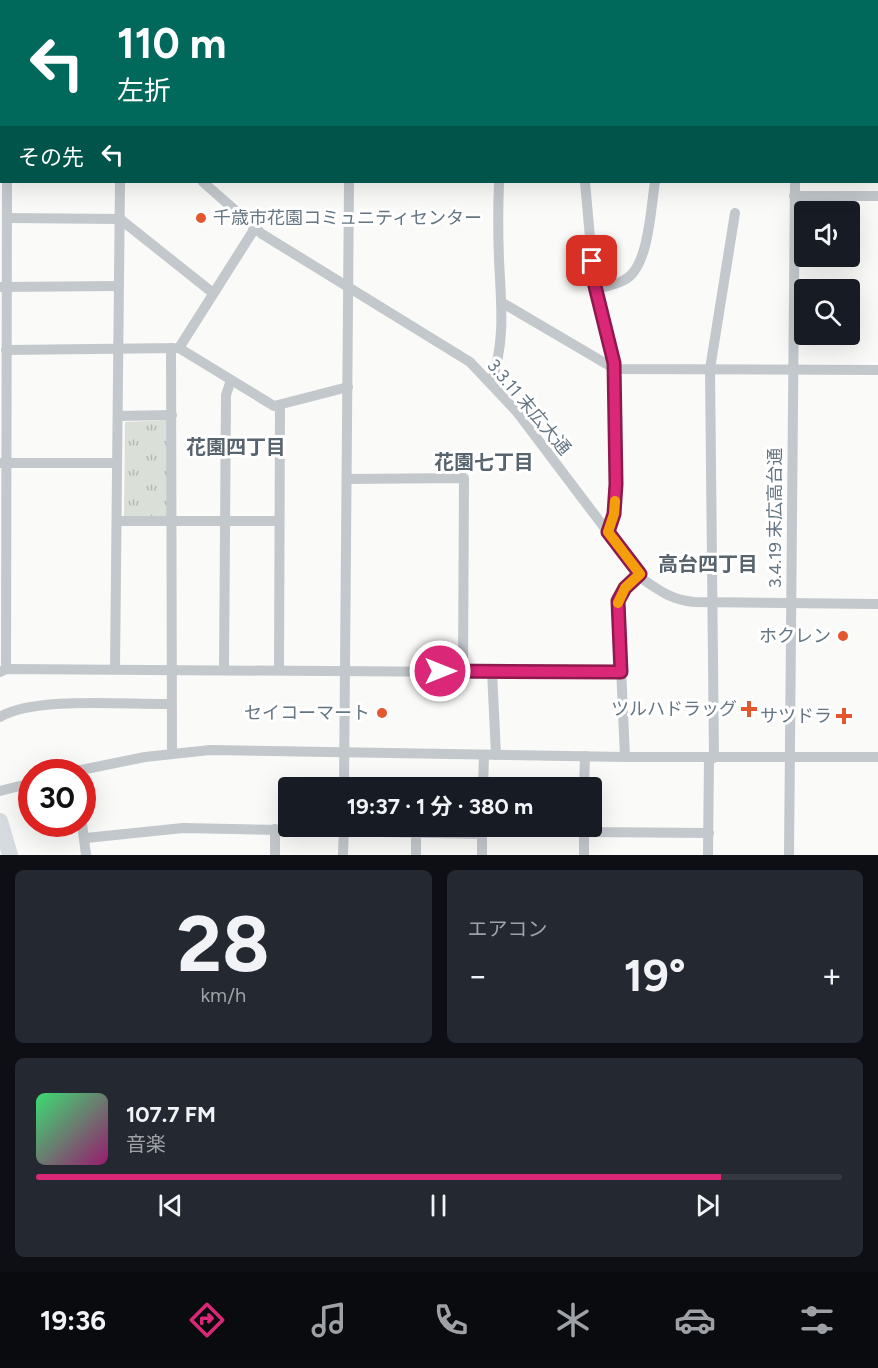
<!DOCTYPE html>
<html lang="ja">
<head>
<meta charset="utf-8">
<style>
	:root { --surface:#171b24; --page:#242831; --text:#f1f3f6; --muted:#9ea1a6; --line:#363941; --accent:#db2777 }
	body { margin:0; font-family:Figtree,"Noto Sans JP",sans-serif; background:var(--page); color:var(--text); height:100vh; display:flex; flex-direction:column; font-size:22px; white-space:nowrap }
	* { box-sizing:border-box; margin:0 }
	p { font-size:20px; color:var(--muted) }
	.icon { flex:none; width:33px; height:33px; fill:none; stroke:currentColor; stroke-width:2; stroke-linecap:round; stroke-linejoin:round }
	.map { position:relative; height:855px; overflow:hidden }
	.panel { display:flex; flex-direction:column; gap:15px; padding:15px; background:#0d0f14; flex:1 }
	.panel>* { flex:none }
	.guide { position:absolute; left:0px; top:0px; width:879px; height:183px; box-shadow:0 6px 24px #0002; background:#00695c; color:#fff; overflow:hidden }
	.tools { position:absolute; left:794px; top:201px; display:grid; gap:12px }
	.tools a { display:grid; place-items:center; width:66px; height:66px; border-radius:6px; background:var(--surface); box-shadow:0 6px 24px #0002; font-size:30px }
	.speed { position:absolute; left:18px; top:759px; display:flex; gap:12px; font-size:30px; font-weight:700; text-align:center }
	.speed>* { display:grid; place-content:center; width:78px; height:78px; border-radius:50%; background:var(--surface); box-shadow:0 6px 24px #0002; line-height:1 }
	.speed .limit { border:9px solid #d22; background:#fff; color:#111 }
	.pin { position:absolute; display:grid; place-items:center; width:51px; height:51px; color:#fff; margin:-26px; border-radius:12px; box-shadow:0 3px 9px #0006 }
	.me { position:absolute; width:66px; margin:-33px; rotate:90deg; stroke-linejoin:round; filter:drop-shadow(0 0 4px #0008) }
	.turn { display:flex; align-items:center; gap:21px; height:126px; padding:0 18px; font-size:27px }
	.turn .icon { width:78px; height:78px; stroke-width:2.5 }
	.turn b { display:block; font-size:42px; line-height:51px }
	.then { display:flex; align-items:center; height:57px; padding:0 18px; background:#0003; gap:12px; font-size:22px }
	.big { font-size:45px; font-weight:700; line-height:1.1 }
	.panel .widget { flex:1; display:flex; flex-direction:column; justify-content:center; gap:9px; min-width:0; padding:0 21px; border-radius:9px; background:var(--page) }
	.panel .dial { align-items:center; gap:0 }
	.dial b { font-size:78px; line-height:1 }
	.song { display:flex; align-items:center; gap:18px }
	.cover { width:72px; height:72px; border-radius:9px; background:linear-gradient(135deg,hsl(140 70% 55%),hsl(320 70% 35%)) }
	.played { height:6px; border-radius:3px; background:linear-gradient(90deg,var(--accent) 85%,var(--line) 85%) }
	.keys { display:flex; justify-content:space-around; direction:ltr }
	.heat { display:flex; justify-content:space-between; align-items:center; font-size:33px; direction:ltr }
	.panel .tiles { flex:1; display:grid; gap:15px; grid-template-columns:1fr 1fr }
	.widget:last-child { grid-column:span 2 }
	.trip { position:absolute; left:278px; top:777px; width:324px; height:60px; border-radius:6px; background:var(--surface); box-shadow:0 6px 24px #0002; font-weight:700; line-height:60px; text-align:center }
	.dock { display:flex; height:96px; justify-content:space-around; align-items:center; background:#090b0e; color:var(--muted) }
	.dock .icon { width:42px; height:42px }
	.dock .active { color:var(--accent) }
	.dock b { font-size:27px; color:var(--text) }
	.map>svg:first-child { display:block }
	.park { fill:url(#park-tufts) }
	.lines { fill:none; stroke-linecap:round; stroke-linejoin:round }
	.minor { stroke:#c3c8cc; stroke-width:10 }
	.highway { stroke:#d6dbdf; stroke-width:16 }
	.route-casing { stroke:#8e194d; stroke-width:15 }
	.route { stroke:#db2777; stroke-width:10 }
	.slow { stroke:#f59e0b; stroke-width:10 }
	.poi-dot { fill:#e4572e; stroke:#fff; stroke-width:2 }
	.labels { text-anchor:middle; stroke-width:6; stroke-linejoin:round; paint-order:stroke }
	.poi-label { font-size:18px; fill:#657683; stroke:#fff; text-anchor:end }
	.street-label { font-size:18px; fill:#657683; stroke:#fff }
	.neighbourhood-label { font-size:20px; font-weight:bold; fill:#57646e; stroke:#fff }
</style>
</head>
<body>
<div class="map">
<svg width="878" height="855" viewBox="0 0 878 855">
	<defs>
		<pattern id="park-tufts" width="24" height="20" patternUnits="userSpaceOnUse" patternTransform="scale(1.5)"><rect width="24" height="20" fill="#dadfd7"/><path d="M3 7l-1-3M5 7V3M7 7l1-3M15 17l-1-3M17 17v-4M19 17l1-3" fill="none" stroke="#b4b9b4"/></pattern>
	</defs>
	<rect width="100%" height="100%" fill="#fafaf8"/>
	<polygon class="park" points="169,420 171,516 124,516 125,422"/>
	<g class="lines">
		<g class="minor">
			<polyline points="0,0 85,2"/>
			<polyline points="178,0 178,2"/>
			<polyline points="656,0 656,2"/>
			<polyline points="350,2 350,0"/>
			<polyline points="502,2 502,0"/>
			<polyline points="688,2 688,0"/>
			<polyline points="751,2 751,0"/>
			<polyline points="796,2 796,0"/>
			<polyline points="0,153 2,153"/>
			<path d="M203 182 262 234 470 362 517 412 644 580C661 592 673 600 694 602L878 604"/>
			<polyline points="585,182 594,282 614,363 617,484 614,514 608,532"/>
			<polyline points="794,196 878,196"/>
			<polyline points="7,218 120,219 213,293"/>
			<polyline points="0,287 119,286"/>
			<path d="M595 289C607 286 621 284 630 276 649 259 651 206 655 182"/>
			<polyline points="501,302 615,369 878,370"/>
			<polyline points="171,348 172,752"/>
			<polyline points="179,348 274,406 348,387"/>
			<polyline points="6,350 179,348 255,228"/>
			<path d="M491 382C506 342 501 302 499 260 498 233 498 208 499 182"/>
			<polyline points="118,416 172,415"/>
			<polyline points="0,463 117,463"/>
			<polyline points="347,479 464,478 463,671"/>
			<polyline points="117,521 279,521"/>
			<polyline points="6,669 7,182"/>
			<polyline points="115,669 120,182"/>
			<polyline points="224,670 226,395 231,380"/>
			<polyline points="279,670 280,405"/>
			<polyline points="492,671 496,755"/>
			<polyline points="0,672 6,669 621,673"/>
			<path d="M0 717C35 696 128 705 171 704"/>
			<polyline points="625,757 618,601 625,588 640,574"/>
			<polyline points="714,758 710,369 735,213"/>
			<polyline points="71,772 145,757 210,750 625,757 878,757"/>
			<polyline points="344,788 349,182"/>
			<polyline points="483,788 484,755"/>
			<polyline points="584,788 585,756"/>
			<polyline points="0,791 32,783"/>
			<polyline points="82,824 86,855"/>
			<polyline points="584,832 709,833"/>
			<polyline points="86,838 183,828 482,834"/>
			<polyline points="275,855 275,829"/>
			<polyline points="343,855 344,826"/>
			<polyline points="416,855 416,832"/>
			<polyline points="482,855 482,827"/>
			<polyline points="584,855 584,827"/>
			<polyline points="708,855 709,758"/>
			<polyline points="789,855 795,182"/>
		</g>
		<polyline class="highway" points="0,821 10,855"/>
	</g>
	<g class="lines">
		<defs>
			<polyline id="route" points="440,671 621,672 618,601 625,588 640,574 608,532 614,514 616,484 614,363 594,282 592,261"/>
		</defs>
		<use href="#route" class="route-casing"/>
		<use href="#route" class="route"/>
		<polyline class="slow" points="615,501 614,514 608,532 640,574 625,588 618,603"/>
	</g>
	<g class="poi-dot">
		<circle cx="201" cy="218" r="6"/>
		<circle cx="843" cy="636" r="6"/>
		<path d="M746 700h6v6h6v6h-6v6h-6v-6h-6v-6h6z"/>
		<circle cx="382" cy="713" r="6"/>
		<path d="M841 707h6v6h6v6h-6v6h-6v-6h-6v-6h6z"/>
	</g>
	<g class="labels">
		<g class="poi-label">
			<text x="213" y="224" text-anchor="start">千歳市花園コミュニティセンター</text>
			<text x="831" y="642">ホクレン</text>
			<text x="737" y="715">ツルハドラッグ</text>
			<text x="370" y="719">セイコーマート</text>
			<text x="832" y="722">サツドラ</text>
		</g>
		<g class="street-label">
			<text transform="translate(529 407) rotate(50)" y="6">3.3.11 末広大通</text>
			<text transform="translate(775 518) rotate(-90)" y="6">3.4.19 末広高台通</text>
		</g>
		<g class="neighbourhood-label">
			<text x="236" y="454">花園四丁目</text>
			<text x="484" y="469">花園七丁目</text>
			<text x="708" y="571">高台四丁目</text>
		</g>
	</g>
</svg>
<div class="tools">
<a><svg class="icon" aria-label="sound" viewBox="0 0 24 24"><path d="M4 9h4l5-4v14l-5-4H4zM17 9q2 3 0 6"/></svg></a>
<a><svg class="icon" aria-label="search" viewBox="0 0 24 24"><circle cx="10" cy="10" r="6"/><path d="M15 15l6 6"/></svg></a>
</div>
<div class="speed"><div class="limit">30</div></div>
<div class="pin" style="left:592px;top:261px;background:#d93025"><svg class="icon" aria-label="arrive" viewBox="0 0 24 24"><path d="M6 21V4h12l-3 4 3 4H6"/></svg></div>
<svg class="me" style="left:440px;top:671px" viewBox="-20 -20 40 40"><circle r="17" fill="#db2777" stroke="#fff" stroke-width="3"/><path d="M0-11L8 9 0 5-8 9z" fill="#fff"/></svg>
<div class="trip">19:37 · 1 分 · 380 m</div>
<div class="guide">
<div class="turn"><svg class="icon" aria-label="left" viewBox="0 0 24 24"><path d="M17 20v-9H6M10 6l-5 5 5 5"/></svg><div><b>110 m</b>左折</div></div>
<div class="then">その先<svg class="icon" aria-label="left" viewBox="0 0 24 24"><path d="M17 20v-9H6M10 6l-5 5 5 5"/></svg></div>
</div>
</div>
<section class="panel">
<div class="tiles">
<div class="widget dial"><b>28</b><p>km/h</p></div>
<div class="widget"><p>エアコン</p>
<div class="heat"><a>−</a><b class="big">19°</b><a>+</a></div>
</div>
<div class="widget">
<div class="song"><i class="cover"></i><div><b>107.7 FM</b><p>音楽</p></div></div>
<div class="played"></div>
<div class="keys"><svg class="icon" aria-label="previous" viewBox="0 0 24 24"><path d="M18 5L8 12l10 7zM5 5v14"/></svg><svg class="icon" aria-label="pause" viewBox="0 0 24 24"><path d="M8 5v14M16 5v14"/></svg><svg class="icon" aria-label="next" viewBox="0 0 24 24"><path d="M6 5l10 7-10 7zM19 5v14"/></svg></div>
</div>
</div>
</section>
<nav class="dock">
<b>19:36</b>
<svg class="icon active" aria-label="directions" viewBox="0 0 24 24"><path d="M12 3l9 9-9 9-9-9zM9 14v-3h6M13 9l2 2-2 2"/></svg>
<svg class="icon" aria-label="music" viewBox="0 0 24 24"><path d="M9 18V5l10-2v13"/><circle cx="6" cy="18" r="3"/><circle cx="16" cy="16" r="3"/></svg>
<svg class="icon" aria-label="phone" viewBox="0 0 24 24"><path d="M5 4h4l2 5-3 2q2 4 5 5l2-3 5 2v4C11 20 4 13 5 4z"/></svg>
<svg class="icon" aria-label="climate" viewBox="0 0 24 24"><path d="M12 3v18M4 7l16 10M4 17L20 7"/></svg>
<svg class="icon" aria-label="car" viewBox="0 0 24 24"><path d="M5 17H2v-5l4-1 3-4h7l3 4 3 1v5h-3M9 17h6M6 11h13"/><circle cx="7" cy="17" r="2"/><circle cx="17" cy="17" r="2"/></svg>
<svg class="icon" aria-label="filters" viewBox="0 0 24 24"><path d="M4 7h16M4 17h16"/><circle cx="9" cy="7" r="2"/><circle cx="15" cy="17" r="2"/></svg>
</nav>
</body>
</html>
